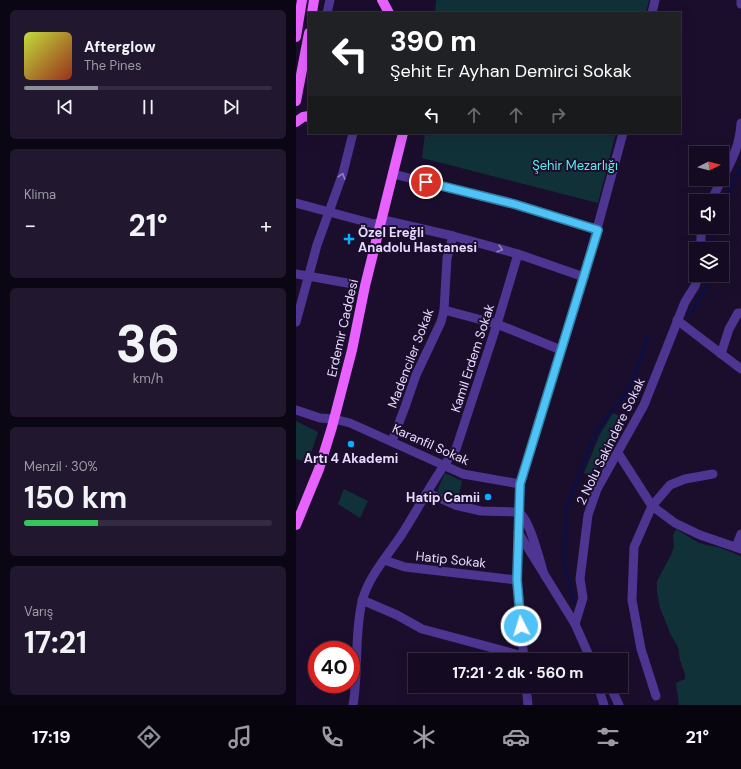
<!DOCTYPE html>
<html lang="tr">
<head>
<meta charset="utf-8">
<style>
	:root { --surface:#140a22; --page:#21182f; --text:#f1f3f6; --muted:#9d9aa5; --line:#332b40; --accent:#8c9099 }
	body { margin:0; font-family:"DM Sans",sans-serif; background:var(--page); color:var(--text); height:100vh; display:flex; flex-direction:column; font-size:15px; white-space:nowrap }
	* { box-sizing:border-box; margin:0 }
	p { font-size:13px; color:var(--muted) }
	.icon { flex:none; width:22px; height:22px; fill:none; stroke:currentColor; stroke-width:2; stroke-linecap:round; stroke-linejoin:round }
	.map { position:relative; flex:1; overflow:hidden }
	.sheet { display:flex; flex-direction:column; gap:10px; padding:10px; background:#0b0613; width:296px }
	.sheet>* { flex:none }
	.banner { position:absolute; left:12px; top:12px; width:373px; height:122px; border-radius:0px; box-shadow:0 4px 16px #0002,0 0 0 1px var(--line); background:#202124; color:#fff; overflow:hidden }
	.needle { width:26px; rotate:84deg }
	.buttons { position:absolute; left:393px; top:146px; display:grid; gap:8px }
	.buttons a { display:grid; place-items:center; width:40px; height:40px; border-radius:0px; background:var(--surface); box-shadow:0 4px 16px #0002,0 0 0 1px var(--line); font-size:20px }
	.speed { position:absolute; left:12px; top:641px; display:flex; gap:8px; font-size:20px; font-weight:700; text-align:center }
	.speed>* { display:grid; place-content:center; width:52px; height:52px; border-radius:50%; background:var(--surface); box-shadow:0 4px 16px #0002,0 0 0 1px var(--line); line-height:1 }
	.speed .limit { border:6px solid #d22; background:#fff; color:#111 }
	.pin { position:absolute; display:grid; place-items:center; width:34px; height:34px; color:#fff; margin:-17px; border:2px solid #fff; border-radius:50%; box-shadow:0 1px 4px #0007 }
	.me { position:absolute; width:44px; margin:-22px; rotate:355deg; stroke-linejoin:round; filter:drop-shadow(0 0 3px #0008) }
	.turn { display:flex; align-items:center; gap:14px; height:84px; padding:0 16px; font-size:18px }
	.turn .icon { width:52px; height:52px; stroke-width:2.5 }
	.turn b { display:block; font-size:28px; line-height:34px }
	.lanes { display:flex; align-items:center; height:38px; padding:0 16px; background:#0003; justify-content:center; gap:20px; direction:ltr }
	.lanes .off { opacity:.35 }
	.big { font-size:30px; font-weight:700; line-height:1.1 }
	.sheet .tile { flex:1; display:flex; flex-direction:column; justify-content:center; gap:6px; min-width:0; padding:0 14px; border-radius:6px; background:var(--page) }
	.sheet .dial { align-items:center; gap:0 }
	.dial b { font-size:52px; line-height:1 }
	.song { display:flex; align-items:center; gap:12px }
	.cover { width:48px; height:48px; border-radius:6px; background:linear-gradient(135deg,hsl(70 70% 55%),hsl(10 70% 35%)) }
	.played { height:4px; border-radius:2px; background:linear-gradient(90deg,var(--accent) 30%,var(--line) 30%) }
	.keys { display:flex; justify-content:space-around; direction:ltr }
	.heat { display:flex; justify-content:space-between; align-items:center; font-size:22px; direction:ltr }
	.charge { height:6px; border-radius:3px; background:linear-gradient(90deg,#34c759 30%,var(--line) 0) }
	.trip { position:absolute; left:112px; top:653px; width:220px; height:40px; border-radius:0px; background:var(--surface); box-shadow:0 4px 16px #0002,0 0 0 1px var(--line); font-weight:700; line-height:40px; text-align:center }
	.tabs { display:flex; height:64px; justify-content:space-around; align-items:center; background:#08040e; color:var(--muted) }
	.tabs .icon { width:28px; height:28px }
	.tabs .selected { color:var(--accent) }
	.tabs b { font-size:18px; color:var(--text) }
	main { display:flex; flex:1; min-height:0 }
	.map>svg:first-child { display:block }
	.green { fill:#113138 }
	.lines { fill:none; stroke-linecap:round; stroke-linejoin:round }
	.stream { stroke:#051050; stroke-width:2 }
	.minor { stroke:#4d3591; stroke-width:9 }
	.major { stroke:#e762ff; stroke-width:10 }
	.oneway { stroke:#9280c2 }
	.route-casing { stroke:#337fa1; stroke-width:10 }
	.route { stroke:#4fc3f7; stroke-width:7 }
	.poi-dot { fill:#07afff; stroke:#1b0e2d; stroke-width:1.5 }
	.labels { text-anchor:middle; stroke-width:4; stroke-linejoin:round; paint-order:stroke }
	.park-label { font-size:13px; fill:#59ede9; stroke:#1b0e2d }
	.poi-label { font-size:13px; font-weight:bold; fill:#e7dbff; stroke:#1b0e2d; text-anchor:start }
	.street-label { font-size:13px; fill:#e7dbff; stroke:#1b0e2d }
</style>
</head>
<body>
<main>
<section class="sheet">
<div class="tile">
<div class="song"><i class="cover"></i><div><b>Afterglow</b><p>The Pines</p></div></div>
<div class="played"></div>
<div class="keys"><svg class="icon" aria-label="previous" viewBox="0 0 24 24"><path d="M18 5L8 12l10 7zM5 5v14"/></svg><svg class="icon" aria-label="pause" viewBox="0 0 24 24"><path d="M8 5v14M16 5v14"/></svg><svg class="icon" aria-label="next" viewBox="0 0 24 24"><path d="M6 5l10 7-10 7zM19 5v14"/></svg></div>
</div>
<div class="tile"><p>Klima</p>
<div class="heat"><a>−</a><b class="big">21°</b><a>+</a></div>
</div>
<div class="tile dial"><b>36</b><p>km/h</p></div>
<div class="tile"><p>Menzil · 30%</p><b class="big">150 km</b><div class="charge"></div></div>
<div class="tile"><p>Varış</p><b class="big">17:21</b></div>
</section>
<div class="map">
<svg width="445" height="705" viewBox="0 0 445 705">
	<rect width="100%" height="100%" fill="#1b0e2d"/>
	<g class="green">
		<polygon points="140,0 353,0 350,13 139,13"/>
		<polygon points="129,133 320,133 302,203 126,158"/>
		<polygon points="317,413 328,418 315,439 298,476 288,473 304,434"/>
		<polygon points="0,421 22,432 12,462 0,459"/>
		<polygon points="149,473 166,481 162,500 151,497 141,491"/>
		<polygon points="48,489 72,501 64,518 42,504"/>
		<polygon points="380,529 403,543 425,548 445,556 445,705 383,705 380,683 389,679 389,674 384,660 382,647 375,635 364,608 361,592 361,581 375,555 378,546 377,536"/>
	</g>
	<g class="lines">
		<g class="stream">
			<polyline points="426,205 445,167"/>
			<polyline points="416,249 417,227"/>
			<polyline points="391,315 396,311 410,288 412,275"/>
			<polyline points="270,510 290,455 303,427 332,391 347,353 352,336"/>
			<polyline points="270,515 269,566 278,602"/>
		</g>
		<g class="minor">
			<polyline points="445,0 445,4"/>
			<polyline points="31,13 34,0"/>
			<polyline points="356,13 359,0"/>
			<polyline points="97,174 218,204 301,230"/>
			<path d="M426 179C436 161 444 144 445 123"/>
			<polyline points="415,201 426,179"/>
			<polyline points="0,203 78,224 92,221 157,236 222,254 288,277"/>
			<polyline points="405,249 405,227"/>
			<polyline points="0,274 57,284"/>
			<polyline points="148,310 201,324 265,350"/>
			<polyline points="381,320 445,369"/>
			<polyline points="0,322 21,245 47,173 57,133"/>
			<polyline points="425,354 433,329 442,313 445,313"/>
			<polyline points="0,410 24,418 38,419 54,423 167,474 224,484"/>
			<polyline points="96,441 109,407 120,375 145,322 148,310 151,258 157,236"/>
			<polyline points="322,453 356,506 379,523 404,535 445,549"/>
			<path d="M132 493 159 505 185 511 222 512C233 517 243 558 247 571"/>
			<polyline points="222,532 279,624 295,660"/>
			<polyline points="440,547 445,534"/>
			<polyline points="88,560 109,567 221,580"/>
			<polyline points="66,600 101,615 126,629 227,656"/>
			<polyline points="279,624 287,598 284,579 292,515 301,489 348,405 389,302 399,286 403,275"/>
			<polyline points="228,660 221,580 224,484 288,277 327,133"/>
			<polyline points="230,686 232,705"/>
			<polyline points="302,686 308,705"/>
			<polyline points="314,686 323,705"/>
			<polyline points="360,696 345,649 336,600 338,547 356,506 374,485 389,479 417,474"/>
			<path d="M57 705C63 671 58 635 66 602 71 578 93 554 106 534 124 506 139 475 160 449L201 324 222 254"/>
		</g>
		<g class="major">
			<polyline points="86,0 93,13"/>
			<polyline points="16,13 18,0"/>
			<polyline points="0,37 6,0"/>
			<polyline points="0,101 13,33"/>
			<polyline points="0,122 7,117 13,116"/>
			<polyline points="0,525 23,469 36,427 56,350 69,286 107,133"/>
		</g>
	</g>
	<defs><path id="oneway-chevron" d="M-2-3.5L2.5 0L-2 3.5" fill="none" stroke-width="1.6" stroke-linecap="round" stroke-linejoin="round"/></defs>
	<g class="oneway">
		<use href="#oneway-chevron" transform="translate(46 176) rotate(-73)"/>
		<use href="#oneway-chevron" transform="translate(204 249) rotate(16)"/>
	</g>
	<g class="lines">
		<defs>
			<polyline id="route" points="130,182 218,204 302,230 224,484 221,580 225,626"/>
		</defs>
		<use href="#route" class="route-casing"/>
		<use href="#route" class="route"/>
	</g>
	<g class="poi-dot">
		<path d="M51 233h4v4h4v4h-4v4h-4v-4h-4v-4h4z"/>
		<circle cx="55" cy="444" r="4"/>
		<circle cx="192" cy="497" r="4"/>
	</g>
	<g class="labels">
		<g class="park-label">
			<text x="279" y="170">Şehir Mezarlığı</text>
		</g>
		<g class="poi-label">
			<text x="62" y="237">Özel Ereğli<tspan x="62" dy="15">Anadolu Hastanesi</tspan></text>
			<text x="55" y="463" text-anchor="middle">Artı 4 Akademi</text>
			<text x="184" y="502" text-anchor="end">Hatip Camii</text>
		</g>
		<g class="street-label">
			<text transform="translate(46 328) rotate(-77)" y="5">Erdemir Caddesi</text>
			<text transform="translate(114 358) rotate(-69)" y="5">Madenciler Sokak</text>
			<text transform="translate(176 358) rotate(-72)" y="5">Kamil Erdem Sokak</text>
			<text transform="translate(314 441) rotate(-64)" y="5">2 Nolu Sakindere Sokak</text>
			<text transform="translate(135 444) rotate(24)" y="5">Karanfil Sokak</text>
			<text transform="translate(155 559) rotate(6)" y="5">Hatip Sokak</text>
		</g>
	</g>
</svg>
<div class="buttons">
<a><svg class="needle" viewBox="-14 -14 28 28"><path d="M0-13l5 13h-10z" fill="#e53935"/><path d="M0 13l5-13h-10z" fill="#9d9aa5"/></svg></a>
<a><svg class="icon" aria-label="sound" viewBox="0 0 24 24"><path d="M4 9h4l5-4v14l-5-4H4zM17 9q2 3 0 6"/></svg></a>
<a><svg class="icon" aria-label="layers" viewBox="0 0 24 24"><path d="M12 4l9 5-9 5-9-5zM3 14l9 5 9-5"/></svg></a>
</div>
<div class="speed"><div class="limit">40</div></div>
<div class="pin" style="left:130px;top:182px;background:#d93025"><svg class="icon" aria-label="arrive" viewBox="0 0 24 24"><path d="M6 21V4h12l-3 4 3 4H6"/></svg></div>
<svg class="me" style="left:225px;top:626px" viewBox="-20 -20 40 40"><circle r="17" fill="#4fc3f7" stroke="#fff" stroke-width="3"/><path d="M0-11L8 9 0 5-8 9z" fill="#fff"/></svg>
<div class="trip">17:21 · 2 dk · 560 m</div>
<div class="banner">
<div class="turn"><svg class="icon" aria-label="left" viewBox="0 0 24 24"><path d="M17 20v-9H6M10 6l-5 5 5 5"/></svg><div><b>390 m</b>Şehit Er Ayhan Demirci Sokak</div></div>
<div class="lanes"><svg class="icon" aria-label="left" viewBox="0 0 24 24"><path d="M17 20v-9H6M10 6l-5 5 5 5"/></svg><svg class="icon off" aria-label="ahead" viewBox="0 0 24 24"><path d="M12 20V5M6 11l6-6 6 6"/></svg><svg class="icon off" aria-label="ahead" viewBox="0 0 24 24"><path d="M12 20V5M6 11l6-6 6 6"/></svg><svg class="icon off" aria-label="right" viewBox="0 0 24 24"><path d="M7 20v-9h11M14 6l5 5-5 5"/></svg></div>
</div>
</div>
</main>
<nav class="tabs">
<b>17:19</b>
<svg class="icon selected" aria-label="directions" viewBox="0 0 24 24"><path d="M12 3l9 9-9 9-9-9zM9 14v-3h6M13 9l2 2-2 2"/></svg>
<svg class="icon" aria-label="music" viewBox="0 0 24 24"><path d="M9 18V5l10-2v13"/><circle cx="6" cy="18" r="3"/><circle cx="16" cy="16" r="3"/></svg>
<svg class="icon" aria-label="phone" viewBox="0 0 24 24"><path d="M5 4h4l2 5-3 2q2 4 5 5l2-3 5 2v4C11 20 4 13 5 4z"/></svg>
<svg class="icon" aria-label="climate" viewBox="0 0 24 24"><path d="M12 3v18M4 7l16 10M4 17L20 7"/></svg>
<svg class="icon" aria-label="car" viewBox="0 0 24 24"><path d="M5 17H2v-5l4-1 3-4h7l3 4 3 1v5h-3M9 17h6M6 11h13"/><circle cx="7" cy="17" r="2"/><circle cx="17" cy="17" r="2"/></svg>
<svg class="icon" aria-label="filters" viewBox="0 0 24 24"><path d="M4 7h16M4 17h16"/><circle cx="9" cy="7" r="2"/><circle cx="15" cy="17" r="2"/></svg>
<b>21°</b>
</nav>
</body>
</html>
